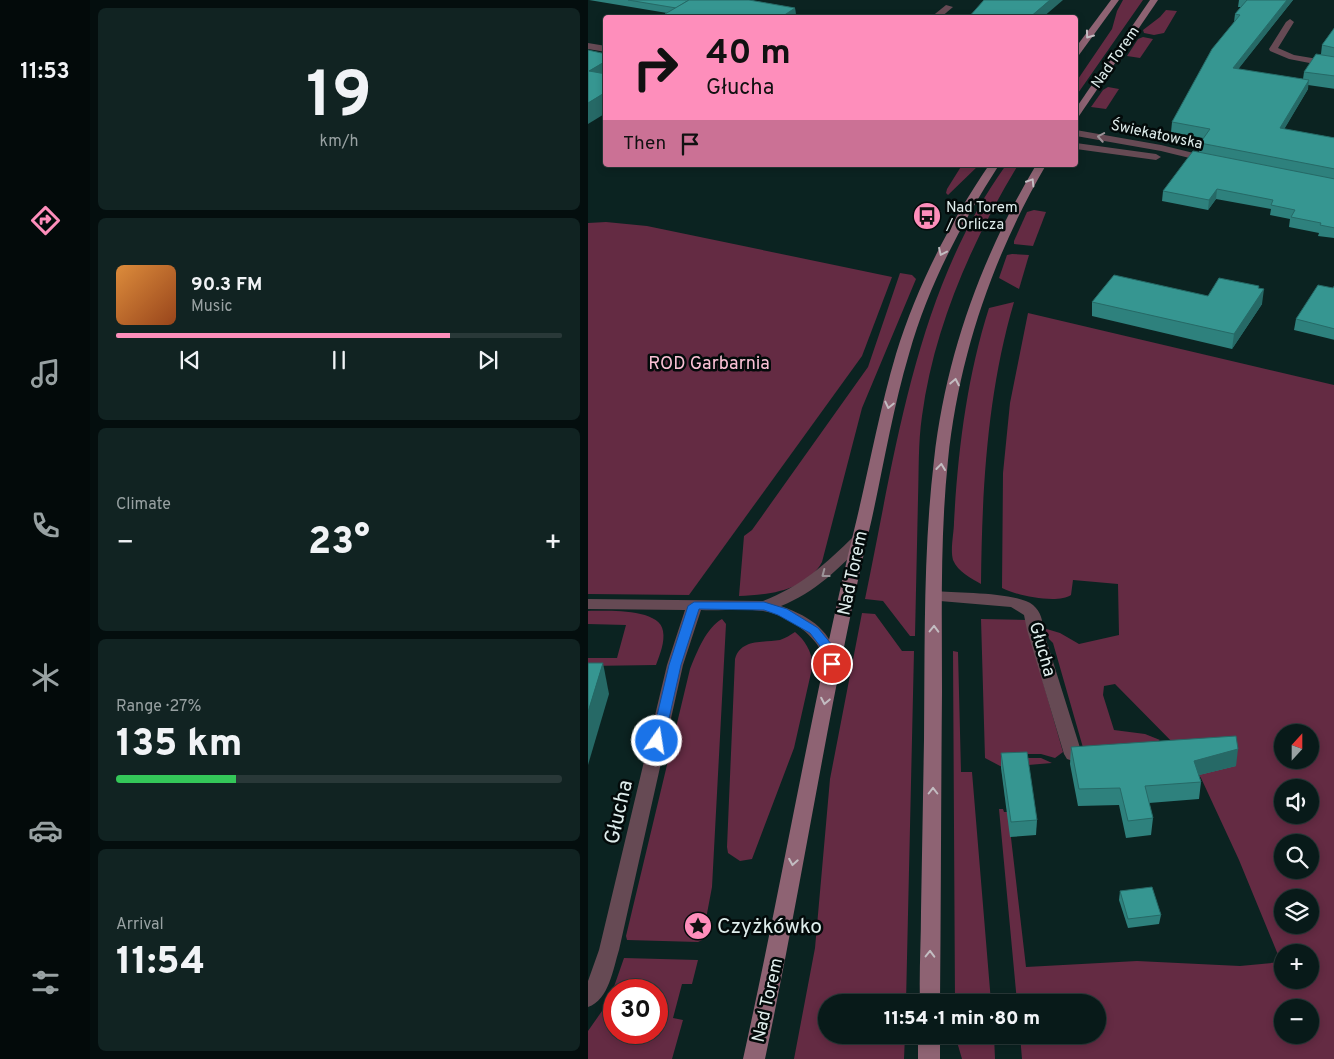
<!DOCTYPE html>
<html lang="en">
<head>
<meta charset="utf-8">
<style>
	:root { --surface:#081a19; --page:#112322; --text:#f1f3f6; --muted:#98a1a2; --line:#293838; --accent:#fe8ebb }
	body { margin:0; font-family:Overpass,sans-serif; background:var(--page); color:var(--text); height:100vh; display:flex; flex-direction:column; font-size:19px; white-space:nowrap }
	* { box-sizing:border-box; margin:0 }
	p { font-size:16px; color:var(--muted) }
	.icon { flex:none; width:28px; height:28px; fill:none; stroke:currentColor; stroke-width:2; stroke-linecap:round; stroke-linejoin:round }
	.map { position:relative; flex:1; overflow:hidden }
	.panel { display:flex; flex-direction:column; gap:8px; padding:8px; background:#040e0e; width:498px }
	.panel>* { flex:none }
	.guide { position:absolute; left:15px; top:15px; width:475px; height:152px; border-radius:5px; box-shadow:0 2px 8px #0003,0 0 0 1px var(--line); background:#fe8ebb; color:#111; overflow:hidden }
	.needle { width:32px; rotate:21deg }
	.tools { position:absolute; left:686px; top:724px; display:grid; gap:10px }
	.tools a { display:grid; place-items:center; width:45px; height:45px; border-radius:50%; background:var(--surface); box-shadow:0 2px 8px #0003,0 0 0 1px var(--line); font-size:25px }
	.speed { position:absolute; left:15px; top:979px; display:flex; gap:10px; font-size:25px; font-weight:700; text-align:center }
	.speed>* { display:grid; place-content:center; width:65px; height:65px; border-radius:50%; background:var(--surface); box-shadow:0 2px 8px #0003,0 0 0 1px var(--line); line-height:1 }
	.speed .limit { border:8px solid #d22; background:#fff; color:#111 }
	.pin { position:absolute; display:grid; place-items:center; width:42px; height:42px; color:#fff; margin:-21px; border:2px solid #fff; border-radius:50%; box-shadow:0 1px 5px #0007 }
	.me { position:absolute; width:55px; margin:-28px; rotate:13deg; stroke-linejoin:round; filter:drop-shadow(0 0 4px #0008) }
	.turn { display:flex; align-items:center; gap:18px; height:105px; padding:0 20px; font-size:22px }
	.turn .icon { width:65px; height:65px; stroke-width:2.5 }
	.turn b { display:block; font-size:35px; line-height:42px }
	.then { display:flex; align-items:center; height:48px; padding:0 20px; background:#0003; gap:10px; font-size:19px }
	.big { font-size:38px; font-weight:800; line-height:1.1 }
	.panel .tile { flex:1; display:flex; flex-direction:column; justify-content:center; gap:8px; min-width:0; padding:0 18px; border-radius:8px; background:var(--page) }
	.panel .dial { align-items:center; gap:0 }
	.dial b { font-size:65px; line-height:1 }
	.song { display:flex; align-items:center; gap:15px }
	.cover { width:60px; height:60px; border-radius:8px; background:linear-gradient(135deg,hsl(30 70% 55%),hsl(20 70% 35%)) }
	.played { height:5px; border-radius:2px; background:linear-gradient(90deg,var(--accent) 75%,var(--line) 75%) }
	.keys { display:flex; justify-content:space-around; direction:ltr }
	.heat { display:flex; justify-content:space-between; align-items:center; font-size:28px; direction:ltr }
	.charge { height:8px; border-radius:4px; background:linear-gradient(90deg,#34c759 27%,var(--line) 0) }
	.trip { position:absolute; left:230px; top:994px; width:288px; height:50px; border-radius:25px; background:var(--surface); box-shadow:0 2px 8px #0003,0 0 0 1px var(--line); font-weight:800; line-height:50px; text-align:center }
	main { display:flex; flex:1; min-height:0 }
	.tabs { display:flex; flex-direction:column; width:90px; justify-content:space-around; align-items:center; background:#030a0a; color:var(--muted) }
	.tabs .icon { width:35px; height:35px }
	.tabs .on { color:var(--accent) }
	.tabs b { font-size:22px; color:var(--text) }
	.map>svg:first-child { display:block }
	.green { fill:#642b43; fill-rule:evenodd }
	.lines { fill:none; stroke-linecap:round; stroke-linejoin:round }
	.minor { fill:#664a54; fill-rule:evenodd }
	.secondary { fill:#8e6373; fill-rule:evenodd }
	.wall { fill:#2e817d }
	.shaded-wall { fill:#266966 }
	.building { fill:#369691; stroke:#266966 }
	.oneway { stroke:#c3bdc2 }
	.oneway2 { stroke:#9c9398 }
	.route { fill:#1a73e8; stroke:#114b97 }
	.labels { text-anchor:middle; stroke-width:5; stroke-linejoin:round; paint-order:stroke }
	.far-street-label { font-size:15px; fill:#dfedec; stroke:#030a0a }
	.far-poi-label { font-size:15px; fill:#dfedec; stroke:#030a0a; text-anchor:start }
	.park-label { font-size:18px; fill:#fac1d5; stroke:#030a0a }
	.street-label { font-size:18px; fill:#dfedec; stroke:#030a0a }
	.near-street-label { font-size:21px; fill:#dfedec; stroke:#030a0a }
	.near-poi-label { font-size:21px; fill:#dfedec; stroke:#030a0a; text-anchor:start }
</style>
</head>
<body>
<main>
<nav class="tabs">
<b>11:53</b>
<svg class="icon on" aria-label="directions" viewBox="0 0 24 24"><path d="M12 3l9 9-9 9-9-9zM9 14v-3h6M13 9l2 2-2 2"/></svg>
<svg class="icon" aria-label="music" viewBox="0 0 24 24"><path d="M9 18V5l10-2v13"/><circle cx="6" cy="18" r="3"/><circle cx="16" cy="16" r="3"/></svg>
<svg class="icon" aria-label="phone" viewBox="0 0 24 24"><path d="M5 4h4l2 5-3 2q2 4 5 5l2-3 5 2v4C11 20 4 13 5 4z"/></svg>
<svg class="icon" aria-label="climate" viewBox="0 0 24 24"><path d="M12 3v18M4 7l16 10M4 17L20 7"/></svg>
<svg class="icon" aria-label="car" viewBox="0 0 24 24"><path d="M5 17H2v-5l4-1 3-4h7l3 4 3 1v5h-3M9 17h6M6 11h13"/><circle cx="7" cy="17" r="2"/><circle cx="17" cy="17" r="2"/></svg>
<svg class="icon" aria-label="filters" viewBox="0 0 24 24"><path d="M4 7h16M4 17h16"/><circle cx="9" cy="7" r="2"/><circle cx="15" cy="17" r="2"/></svg>
</nav>
<section class="panel">
<div class="tile dial"><b>19</b><p>km/h</p></div>
<div class="tile">
<div class="song"><i class="cover"></i><div><b>90.3 FM</b><p>Music</p></div></div>
<div class="played"></div>
<div class="keys"><svg class="icon" aria-label="previous" viewBox="0 0 24 24"><path d="M18 5L8 12l10 7zM5 5v14"/></svg><svg class="icon" aria-label="pause" viewBox="0 0 24 24"><path d="M8 5v14M16 5v14"/></svg><svg class="icon" aria-label="next" viewBox="0 0 24 24"><path d="M6 5l10 7-10 7zM19 5v14"/></svg></div>
</div>
<div class="tile"><p>Climate</p>
<div class="heat"><a>−</a><b class="big">23°</b><a>+</a></div>
</div>
<div class="tile"><p>Range · 27%</p><b class="big">135 km</b><div class="charge"></div></div>
<div class="tile"><p>Arrival</p><b class="big">11:54</b></div>
</section>
<div class="map">
<svg width="747" height="1059" viewBox="0 0 747 1059">
	<rect width="100%" height="100%" fill="#0b2321"/>
	<g class="green">
		<polygon points="535,0 555,0 488,96 488,82 524,29 529,11"/>
		<polygon points="578,10 589,11 576,33 566,35 556,33 555,30 572,17"/>
		<polygon points="555,37 565,39 552,58 539,56 550,39"/>
		<polygon points="520,87 531,89 518,109 503,107 515,90"/>
		<polygon points="374,165 391,165 360,195 358,193 359,189"/>
		<path d="M418 165H430C384 241 346 327 334 416 330 443 331 472 330 499 329 545 328 591 327 636H322L295 601 277 599C308 451 327 292 418 165Z"/>
		<polygon points="446,210 458,212 445,246 426,244 426,241 439,212"/>
		<polygon points="18,222 59,226 304,277 274,356 101,595 0,594 0,223"/>
		<polygon points="424,254 441,255 431,289 411,278 419,255"/>
		<path d="M312 273 324 275 328 279 274 408 234 562C218 591 180 595 151 596L156 536 164 530 280 367Z"/>
		<path d="M426 302C399 394 394 489 393 584 383 578 370 572 365 560 362 549 366 533 366 522 370 450 379 377 401 308Z"/>
		<path d="M440 313 746 385V1059H434L432 1035H509V1002H429L411 809H415L416 812H420L438 967 549 961 652 966 693 962 651 860 613 778 595 753 527 684 516 686 515 695 526 730 557 734 572 740 566 744 498 758 465 643 461 639 459 632H454L452 627 472 633 491 644 531 635 530 584 485 580 483 595C470 604 429 596 414 588L415 473 422 403ZM695 732H722V760H695ZM695 788H722V815H695ZM695 842H722V870H695ZM695 898H722V925H695ZM695 952H722V980H695ZM695 1008H722V1035H695Z"/>
		<path d="M0 611C17 611 72 608 75 631 77 642 72 654 68 665L0 666V658H29L38 625 0 624Z"/>
		<polygon points="274,613 287,614 314,651 326,651 318,1002 239,1002 239,1035 317,1035 316,1059 206,1059 227,948 242,779"/>
		<path d="M134 619 138 624 124 887 114 940 110 942 39 940 38 936 102 669C109 652 118 628 134 619Z"/>
		<polygon points="393,619 440,620 443,640 475,752 467,758 453,754 432,754 433,758 453,758 464,763 414,767 397,758"/>
		<path d="M207 632C217 640 223 651 225 664L206 748 164 859 152 861 140 853 139 847 147 659C153 638 176 643 192 640 198 638 202 635 207 632Z"/>
		<polygon points="365,651 370,652 373,772 384,772 403,1002 367,1002"/>
		<path d="M36 958 110 960 104 984H94L85 1018 95 1020 84 1059H0V1031L21 1001ZM26 990H69V1032H26Z"/>
		<polygon points="367,1035 406,1035 407,1059 374,1059"/>
	</g>
	<g class="lines">
		<g class="minor">
			<polygon points="358,5 365,7 352,18 342,18"/>
			<polygon points="702,19 706,22 690,48 706,55 747,62 747,68 701,59 682,51 681,49 698,22"/>
			<polygon points="0,43 18,46 18,52 0,49"/>
			<polygon points="488,130 573,145 626,158 627,160 622,163 573,151 488,136"/>
			<polygon points="488,143 568,154 573,157 568,160 488,149"/>
			<path d="M271 534 276 536 279 539 276 542C252 568 226 593 193 606 225 618 242 630 252 664L250 668 244 670 238 668C233 660 234 650 228 643 217 628 194 614 175 611 155 608 133 611 113 610L95 665 31 950C25 969 21 1000 0 1007V981L11 950 79 665 97 610 0 609V599L175 601C212 587 239 563 266 536Z"/>
			<path d="M346 591C369 593 429 592 445 605 453 612 455 621 455 630L494 754 491 759 485 761 479 759 476 754 439 630 436 615 423 607 340 600 338 596 340 592Z"/>
		</g>
		<g class="secondary">
			<polygon points="523,0 531,0 491,55 488,56 488,47"/>
			<polygon points="562,0 570,0 491,116 488,117 488,108"/>
			<path d="M401 165H411C373 224 340 286 321 354 305 408 296 463 284 518 242 697 215 879 177 1059H155C195 879 225 697 269 518 282 463 292 408 308 354 329 286 361 224 401 165Z"/>
			<path d="M448 165H458C405 256 371 355 360 460 352 537 354 615 354 692 353 796 353 899 352 1002H332C331 973 333 942 333 912 334 855 335 797 336 740 337 647 335 552 346 460 358 354 394 256 448 165Z"/>
			<rect x="330" y="1035" width="22" height="24"/>
		</g>
	</g>
	<g class="wall">
		<polygon points="1,0 161,0 207,8 208,18 78,18 77,14 79,13"/>
		<polygon points="651,0 705,0 650,69 715,79 716,72 733,54 734,45 747,27 747,89 720,85 720,89 696,129 747,138 747,238 730,236 731,233 701,227 702,219 682,215 683,209 628,199 620,210 574,201 575,191 611,152 612,143 615,138 583,132 584,122 646,22 647,14 653,7 650,7"/>
		<polygon points="747,285 747,340 706,330 708,319 745,288"/>
		<polygon points="671,286 671,288 674,304 644,349 504,316 504,302 620,296"/>
		<polygon points="483,747 648,766 611,775 613,782 611,799 561,803 565,818 563,835 538,838 531,805 490,806 482,764"/>
		<polygon points="413,753 449,820 448,835 422,837 413,768"/>
		<polygon points="532,891 573,915 571,924 540,928 531,900"/>
	</g>
	<g class="shaded-wall">
		<polygon points="462,0 475,0 454,18 441,18"/>
		<polygon points="699,0 705,0 644,77 645,68"/>
		<polygon points="207,8 208,18 192,18"/>
		<polygon points="18,61 18,82 1,71"/>
		<polygon points="721,80 720,89 691,138 692,128"/>
		<polygon points="18,92 18,113 0,124 0,103"/>
		<polygon points="629,189 628,199 620,210 621,200"/>
		<polygon points="671,286 669,299 676,289 674,304 644,349 646,334"/>
		<polygon points="15,663 21,694 0,765 0,712"/>
		<polygon points="650,749 648,766 603,777 606,761"/>
	</g>
	<g class="building">
		<polygon points="40,0 101,0 88,8"/>
		<polygon points="101,0 161,0 207,8 192,18 97,18 77,14"/>
		<polygon points="396,0 462,0 441,18 380,18"/>
		<polygon points="659,0 699,0 645,68 721,80 692,128 747,138 747,169 612,143 622,129 584,122 624,49 652,15 647,14"/>
		<polygon points="747,27 747,48 734,45"/>
		<polygon points="0,50 18,54 18,61 1,71 18,74 18,92 0,103"/>
		<polygon points="728,54 747,57 747,76 716,72"/>
		<polygon points="605,151 747,179 747,228 732,225 733,223 703,217 707,210 683,205 685,200 629,189 621,200 575,191"/>
		<polygon points="526,275 620,296 631,278 671,286 670,288 676,289 646,334 504,302"/>
		<polygon points="730,285 745,288 747,285 747,329 708,319"/>
		<polygon points="0,663 15,663 0,712"/>
		<polygon points="648,736 650,749 606,761 613,782 557,786 565,818 540,821 532,788 491,789 483,747"/>
		<polygon points="439,752 449,820 423,822 413,753"/>
		<polygon points="564,887 573,915 540,919 532,891"/>
	</g>
	<defs><path id="oneway-chevron" d="M-2-3.5L2.5 0L-2 3.5" fill="none" stroke-width="1.6" stroke-linecap="round" stroke-linejoin="round" transform="scale(1.25)"/></defs>
	<g class="oneway">
		<use href="#oneway-chevron" transform="translate(501 35) rotate(126)"/>
		<use href="#oneway-chevron" transform="translate(443 182) rotate(-58)"/>
		<use href="#oneway-chevron" transform="translate(354 252) rotate(115)"/>
		<use href="#oneway-chevron" transform="translate(367 382) rotate(-79)"/>
		<use href="#oneway-chevron" transform="translate(301 405) rotate(103)"/>
		<use href="#oneway-chevron" transform="translate(353 467) rotate(-83)"/>
		<use href="#oneway-chevron" transform="translate(346 629) rotate(-89)"/>
		<use href="#oneway-chevron" transform="translate(237 701) rotate(101)"/>
		<use href="#oneway-chevron" transform="translate(345 791) rotate(-90)"/>
		<use href="#oneway-chevron" transform="translate(205 862) rotate(100)"/>
		<use href="#oneway-chevron" transform="translate(342 954) rotate(-89)"/>
	</g>
	<g class="oneway2">
		<use href="#oneway-chevron" transform="translate(513 137) rotate(-170)"/>
		<use href="#oneway-chevron" transform="translate(237 574) rotate(143)"/>
	</g>
	<polygon class="route" points="106,602 176,602 199,609 230,628 244,645 251,664 244,668 240,667 232,646 222,633 190,615 176,610 111,609 93,665 76,741 74,744 65,744 63,741 81,665 100,606"/>
	<defs>
		<symbol id="bus-disc" viewBox="-11 -11 22 22"><circle r="9.5" fill="#fe8ebb" stroke="#030a0a"/><path d="M-5-6H5V4H4V6H2V4H-2V6H-4V4H-5ZM-3.5-4V0h7V-4ZM-3.5 1.2v1.5H-2V1.2ZM2 1.2v1.5H3.5V1.2Z" fill="#111"/></symbol>
		<symbol id="sight-disc" viewBox="-11 -11 22 22"><circle r="9.5" fill="#fe8ebb" stroke="#030a0a"/><path d="M0-6L1.8-2.2L6-1.7L2.9 1.2L3.7 5.4L0 3.3L-3.7 5.4L-2.9 1.2L-6-1.7L-1.8-2.2Z" fill="#111"/></symbol>
	</defs>
	<g fill-rule="evenodd">
		<use href="#bus-disc" x="323" y="200" width="32" height="32"/>
		<use href="#sight-disc" x="94" y="910" width="32" height="32"/>
	</g>
	<g class="labels">
		<g class="far-street-label">
			<text transform="translate(527 57) rotate(-55)" y="5">Nad Torem</text>
			<text transform="translate(569 134) rotate(12)" y="5">Świekatowska</text>
		</g>
		<g class="far-poi-label">
			<text x="358" y="212">Nad Torem<tspan x="358" dy="17">/ Orlicza</tspan></text>
		</g>
		<g class="park-label">
			<text x="121" y="369">ROD Garbarnia</text>
		</g>
		<g class="street-label">
			<text transform="translate(264 573) rotate(-78)" y="6">Nad Torem</text>
			<text transform="translate(455 649) rotate(74)" y="6">Głucha</text>
			<text transform="translate(179 1000) rotate(-77)" y="6">Nad Torem</text>
		</g>
		<g class="near-street-label">
			<text transform="translate(30 812) rotate(-77)" y="7">Głucha</text>
		</g>
		<g class="near-poi-label">
			<text x="129" y="933">Czyżkówko</text>
		</g>
	</g>
</svg>
<div class="tools">
<a><svg class="needle" viewBox="-14 -14 28 28"><path d="M0-13l5 13h-10z" fill="#e53935"/><path d="M0 13l5-13h-10z" fill="#98a1a2"/></svg></a>
<a><svg class="icon" aria-label="sound" viewBox="0 0 24 24"><path d="M4 9h4l5-4v14l-5-4H4zM17 9q2 3 0 6"/></svg></a>
<a><svg class="icon" aria-label="search" viewBox="0 0 24 24"><circle cx="10" cy="10" r="6"/><path d="M15 15l6 6"/></svg></a>
<a><svg class="icon" aria-label="layers" viewBox="0 0 24 24"><path d="M12 4l9 5-9 5-9-5zM3 14l9 5 9-5"/></svg></a>
<a>+</a>
<a>−</a>
</div>
<div class="speed"><div class="limit">30</div></div>
<div class="pin" style="left:244px;top:664px;background:#d93025"><svg class="icon" aria-label="arrive" viewBox="0 0 24 24"><path d="M6 21V4h12l-3 4 3 4H6"/></svg></div>
<svg class="me" style="left:69px;top:741px" viewBox="-20 -20 40 40"><circle r="17" fill="#1a73e8" stroke="#fff" stroke-width="3"/><path d="M0-11L8 9 0 5-8 9z" fill="#fff"/></svg>
<div class="trip">11:54 · 1 min · 80 m</div>
<div class="guide">
<div class="turn"><svg class="icon" aria-label="right" viewBox="0 0 24 24"><path d="M7 20v-9h11M14 6l5 5-5 5"/></svg><div><b>40 m</b>Głucha</div></div>
<div class="then">Then<svg class="icon" aria-label="arrive" viewBox="0 0 24 24"><path d="M6 21V4h12l-3 4 3 4H6"/></svg></div>
</div>
</div>
</main>
</body>
</html>
